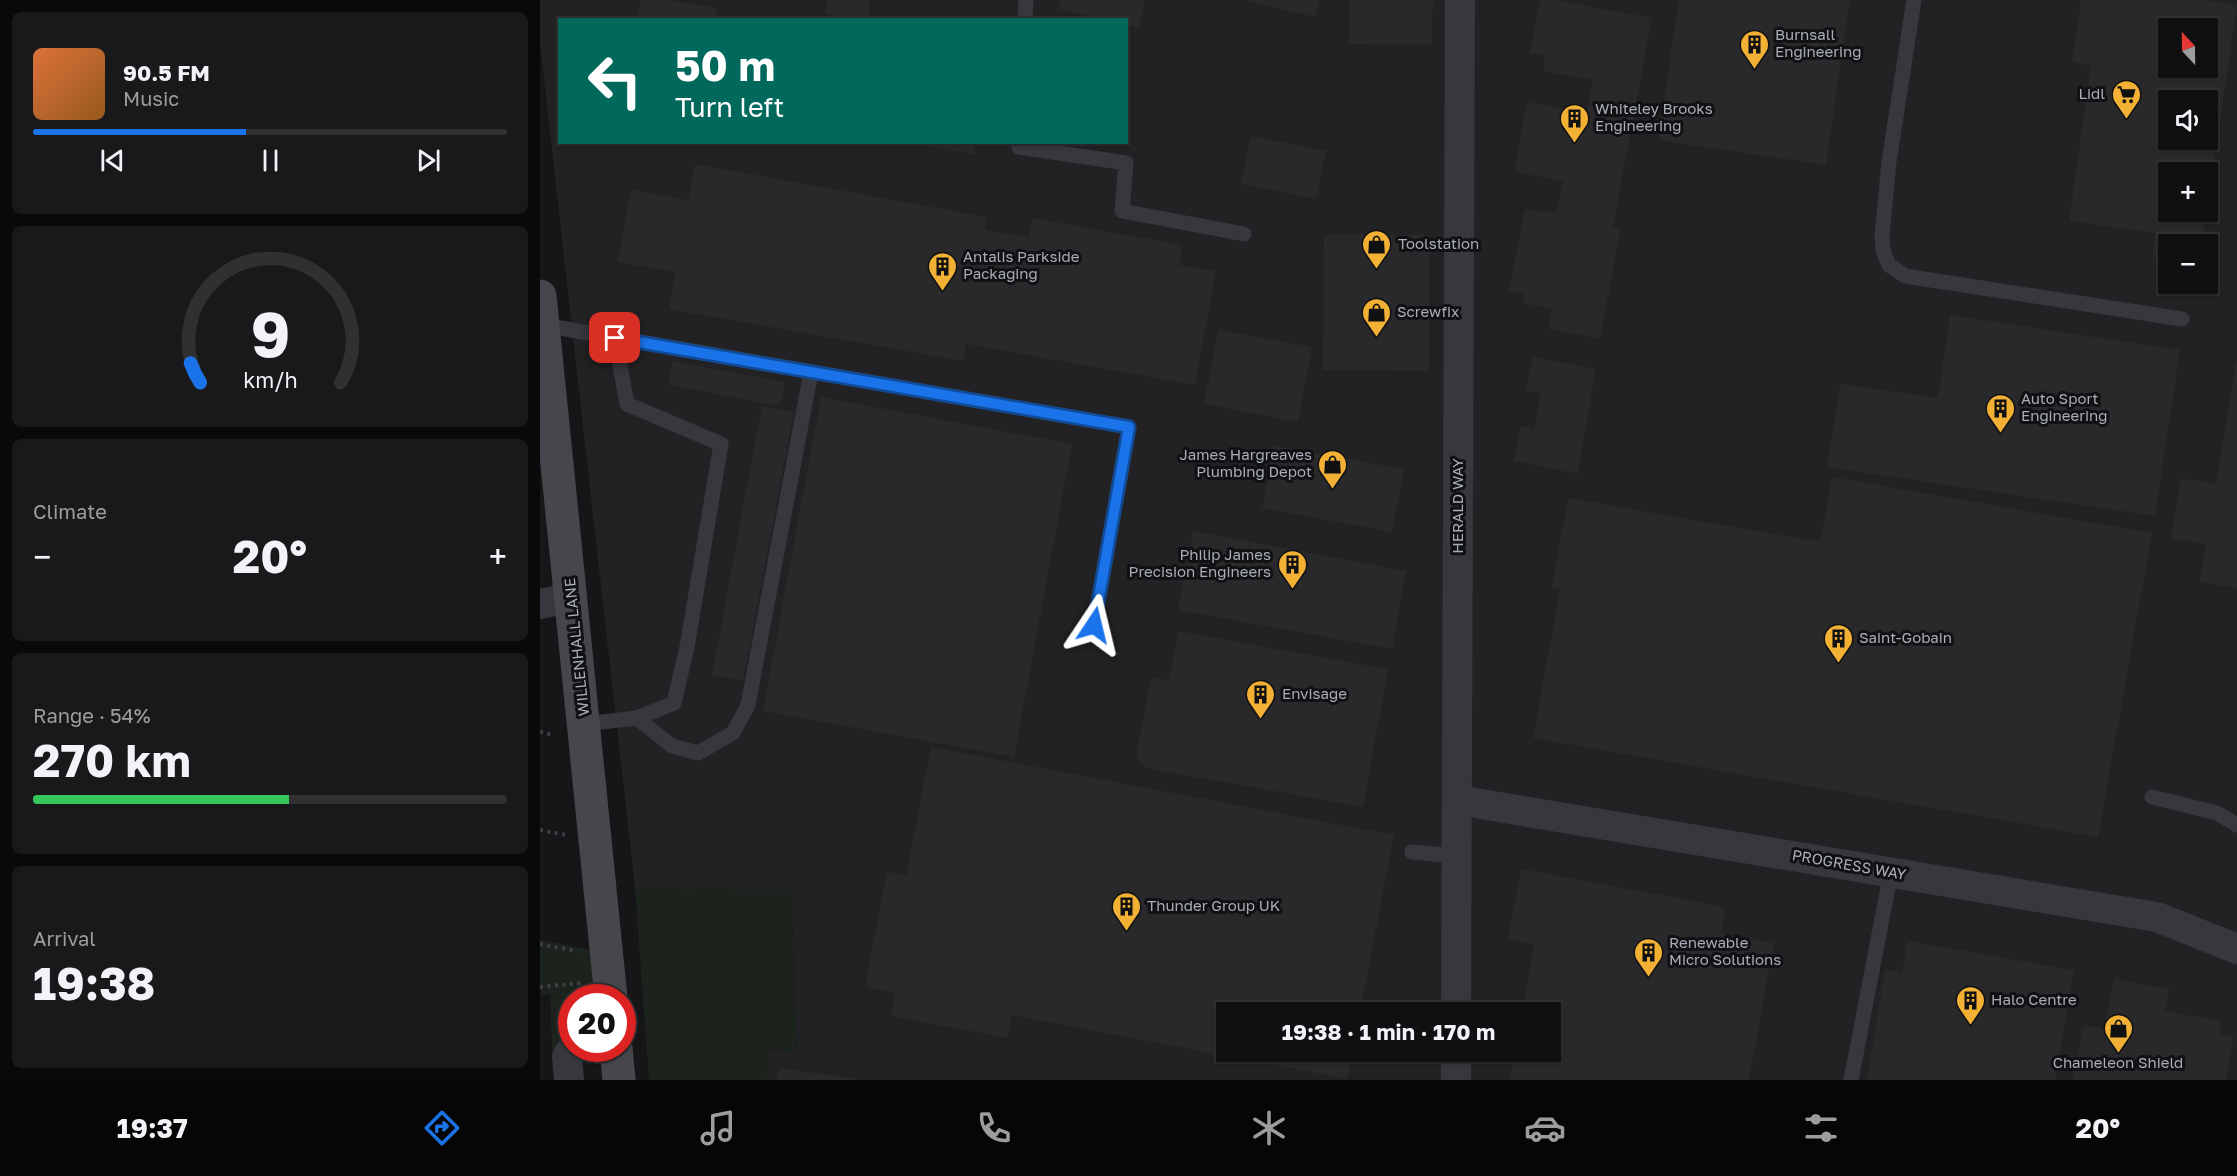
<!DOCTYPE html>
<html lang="en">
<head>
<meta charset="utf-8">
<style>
	:root { --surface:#101012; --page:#19191b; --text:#f1f3f6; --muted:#9c9d9f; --line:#303032; --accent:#1a73e8 }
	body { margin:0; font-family:"Golos Text",sans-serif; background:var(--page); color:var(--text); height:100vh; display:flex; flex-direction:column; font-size:22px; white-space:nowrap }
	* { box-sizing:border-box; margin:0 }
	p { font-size:20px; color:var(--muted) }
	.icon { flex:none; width:33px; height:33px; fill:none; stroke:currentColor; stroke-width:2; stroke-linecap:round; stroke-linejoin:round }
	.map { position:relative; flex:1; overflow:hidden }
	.side { display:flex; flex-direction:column; gap:12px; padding:12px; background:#09090a; width:540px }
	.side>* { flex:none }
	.banner { position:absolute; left:18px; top:18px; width:570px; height:126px; border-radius:0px; box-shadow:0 2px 4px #0004,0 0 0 2px var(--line); background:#00695c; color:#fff; overflow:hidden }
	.needle { width:39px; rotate:338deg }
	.controls { position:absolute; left:1618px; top:18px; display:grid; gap:12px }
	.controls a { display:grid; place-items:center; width:60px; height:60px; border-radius:0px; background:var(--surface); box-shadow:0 2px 4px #0004,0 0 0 2px var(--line); font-size:30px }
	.speed { position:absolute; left:18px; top:984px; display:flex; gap:12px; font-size:30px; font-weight:700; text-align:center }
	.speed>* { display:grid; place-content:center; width:78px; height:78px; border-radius:50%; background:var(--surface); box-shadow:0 2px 4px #0004,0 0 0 2px var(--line); line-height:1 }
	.speed .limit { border:9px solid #d22; background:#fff; color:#111 }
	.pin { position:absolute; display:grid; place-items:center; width:51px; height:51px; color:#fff; margin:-26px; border-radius:12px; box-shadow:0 3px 9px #0006 }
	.me { position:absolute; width:66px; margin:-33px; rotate:10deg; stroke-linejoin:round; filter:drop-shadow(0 0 4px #0008) }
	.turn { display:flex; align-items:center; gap:21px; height:126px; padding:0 18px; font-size:27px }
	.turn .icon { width:78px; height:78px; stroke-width:2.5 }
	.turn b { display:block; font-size:42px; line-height:51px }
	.big { font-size:45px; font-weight:700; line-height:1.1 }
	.side .widget { flex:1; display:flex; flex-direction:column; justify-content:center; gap:9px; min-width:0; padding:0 21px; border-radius:9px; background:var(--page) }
	.side .dial { align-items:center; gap:0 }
	.dial svg { height:156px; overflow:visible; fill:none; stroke:var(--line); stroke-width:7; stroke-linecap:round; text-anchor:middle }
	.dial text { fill:var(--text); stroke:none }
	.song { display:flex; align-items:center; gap:18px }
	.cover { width:72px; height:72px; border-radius:9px; background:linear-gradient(135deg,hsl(20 70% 55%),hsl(30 70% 35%)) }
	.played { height:6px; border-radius:3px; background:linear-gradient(90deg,var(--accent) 45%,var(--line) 45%) }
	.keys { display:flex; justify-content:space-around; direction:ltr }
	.heat { display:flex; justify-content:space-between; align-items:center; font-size:33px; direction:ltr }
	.charge { height:9px; border-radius:4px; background:linear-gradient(90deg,#34c759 54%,var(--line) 0) }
	.trip { position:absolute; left:676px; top:1002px; width:345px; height:60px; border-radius:0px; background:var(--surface); box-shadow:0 2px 4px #0004,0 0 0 2px var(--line); font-weight:700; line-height:60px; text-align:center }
	.dock { display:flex; height:96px; justify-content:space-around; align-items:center; background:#060607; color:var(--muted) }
	.dock .icon { width:42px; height:42px }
	.dock .current { color:var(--accent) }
	.dock b { font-size:27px; color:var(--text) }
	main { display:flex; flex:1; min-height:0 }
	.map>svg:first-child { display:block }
	.built { fill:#222225; fill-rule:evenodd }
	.green { fill:#1c231d }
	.building { fill:#29292c; fill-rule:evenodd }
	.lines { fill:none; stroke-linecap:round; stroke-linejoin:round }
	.path { stroke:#3d3f44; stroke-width:4; stroke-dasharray:3 4.5; stroke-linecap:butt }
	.lane { stroke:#37383d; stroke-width:15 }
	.street { stroke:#37383d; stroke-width:30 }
	.secondary { stroke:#45474d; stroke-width:33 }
	.route-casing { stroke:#114b97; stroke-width:15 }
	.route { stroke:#1a73e8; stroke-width:10 }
	.labels { text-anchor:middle; stroke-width:6; stroke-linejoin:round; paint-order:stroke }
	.poi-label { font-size:15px; fill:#a8adb8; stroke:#111113; text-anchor:start }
	.street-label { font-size:15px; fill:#a8adb8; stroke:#111113 }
</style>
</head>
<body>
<main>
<section class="side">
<div class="widget">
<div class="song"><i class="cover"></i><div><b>90.5 FM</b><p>Music</p></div></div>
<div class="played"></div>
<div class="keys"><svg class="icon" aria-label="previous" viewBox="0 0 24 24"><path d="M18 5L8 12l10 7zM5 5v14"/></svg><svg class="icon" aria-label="pause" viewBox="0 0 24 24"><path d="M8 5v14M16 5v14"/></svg><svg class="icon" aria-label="next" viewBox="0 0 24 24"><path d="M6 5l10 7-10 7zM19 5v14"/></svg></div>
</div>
<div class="widget dial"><svg viewBox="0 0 100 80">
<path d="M14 69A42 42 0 1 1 86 69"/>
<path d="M14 69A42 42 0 0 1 9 59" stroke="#1a73e8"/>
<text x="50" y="56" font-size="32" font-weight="700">9</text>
<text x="50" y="72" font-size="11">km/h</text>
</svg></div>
<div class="widget"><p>Climate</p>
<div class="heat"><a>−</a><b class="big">20°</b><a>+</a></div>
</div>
<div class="widget"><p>Range · 54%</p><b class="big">270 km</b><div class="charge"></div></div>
<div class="widget"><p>Arrival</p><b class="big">19:38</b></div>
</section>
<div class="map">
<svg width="1697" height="1080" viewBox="0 0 1697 1080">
	<rect width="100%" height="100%" fill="#161618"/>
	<path class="built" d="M0 0H1697V1080H226L228 1050 257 1052 251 891 95 888 0 44ZM20 20H586V142H20ZM1629 28H1668V68H1629ZM1629 100H1668V140H1629ZM1629 172H1668V212H1629ZM1629 244H1668V284H1629ZM687 1012H1011V1052H687Z"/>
	<g class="green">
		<polygon points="95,888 251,891 257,1052 228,1050 226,1080 109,1080"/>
		<polygon points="0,940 58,951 61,997 32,998 31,1041 12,1050 10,995 0,995"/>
	</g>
	<g class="building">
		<polygon points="101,0 127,0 177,8 175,20 98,20"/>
		<polygon points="287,0 330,0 328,20 308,20 286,14"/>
		<polygon points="521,0 605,0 599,27 586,24 586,20 565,20 519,9"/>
		<polygon points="704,0 779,0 775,17"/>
		<polygon points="809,0 893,0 892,45 809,44"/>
		<polygon points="1000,0 1015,0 1112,18 1073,226 1081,227 1060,339 1008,329 1012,309 983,303 984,294 969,291 985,209 1016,214 1023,181 974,172 987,102 1047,113 1053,80 1003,71 1005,56 990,53"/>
		<polygon points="1139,0 1310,0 1286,165 1118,140"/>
		<path d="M1541 0H1665L1697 5 1669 195 1668 172H1629V212H1667L1662 244H1629V260L1612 257 1616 233 1529 221 1551 66 1532 62ZM1629 28H1668V68H1629ZM1629 100H1668V140H1629Z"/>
		<polygon points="711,136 786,151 776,199 701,184"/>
		<polygon points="392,142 436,142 434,154 392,147"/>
		<polygon points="155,164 447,217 445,230 489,237 492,218 643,245 639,265 676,271 655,385 426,344 423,361 129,309 135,272 78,262 91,190 148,200"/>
		<polygon points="784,234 890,235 889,371 783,370"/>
		<polygon points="1410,315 1640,350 1615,516 1287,467 1300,384 1398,398"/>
		<polygon points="678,330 772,347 758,422 664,404"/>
		<polygon points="993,357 1056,369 1038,474 974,461 980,426 994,429 1001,394 986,391"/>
		<polygon points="132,361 245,382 240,406 128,385"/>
		<polygon points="1696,361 1697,361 1697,588 1659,582 1666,544 1631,538 1641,478 1676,484"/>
		<polygon points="281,397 532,444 474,757 223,711"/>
		<polygon points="222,406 254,412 203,681 172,675"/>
		<polygon points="734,446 864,469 852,532 722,508"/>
		<polygon points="1292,477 1612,533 1558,837 993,738 1020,589 1012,587 1028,498 1280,542"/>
		<polygon points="653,531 866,571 852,649 638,610"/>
		<polygon points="638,631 848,669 823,807 605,768 596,757 611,677 629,680"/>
		<polygon points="391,747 854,835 820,1012 687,1012 687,1052 813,1052 807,1079 472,1015 468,1038 351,1016 355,993 325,987 347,872 366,875"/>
		<polygon points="981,869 1185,907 1181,934 1234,943 1209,1080 969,1080 975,1052 1011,1052 1011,1012 982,1012 994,944 968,939"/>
		<polygon points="1367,941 1534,970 1515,1080 1327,1080 1345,969 1362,973"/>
		<polygon points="1574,979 1630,989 1625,1011 1681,1021 1679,1034 1694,1037 1686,1080 1533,1080 1544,1025 1565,1029"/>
		<polygon points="239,1068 317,1079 317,1080 237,1080"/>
	</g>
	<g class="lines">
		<g class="path">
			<polyline points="0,732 14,735"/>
			<polyline points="0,830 26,835"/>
			<polyline points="0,944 37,951"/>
			<polyline points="0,987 41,983"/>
		</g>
		<g class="lane">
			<polyline points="1374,0 1349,162 1342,235 1343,251 1349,265 1365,276 1642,319"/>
			<polyline points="485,20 486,0"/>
			<polyline points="479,142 479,147 586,163 582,211 704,234"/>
			<polyline points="3,325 589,427 554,625"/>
			<polyline points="97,718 132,746 158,753 193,733 208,705 271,372"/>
			<polyline points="44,724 97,718 134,703 147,647 181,444 87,404 75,338"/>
			<polyline points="1612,797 1677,813 1697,825"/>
			<polyline points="872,852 916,856"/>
			<polyline points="1311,1080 1351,872"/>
		</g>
		<g class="street">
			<polyline points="0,604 32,597"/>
			<polyline points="917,800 1617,917 1697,949"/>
			<polyline points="916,1012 920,0"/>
			<polyline points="29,1080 27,1056 33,1048"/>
			<polyline points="916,1080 916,1052"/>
		</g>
		<g class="secondary">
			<polyline points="0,296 71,998"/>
			<polyline points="76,1048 79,1080"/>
		</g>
	</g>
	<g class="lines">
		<defs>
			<polyline id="route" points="75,338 589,427 554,625"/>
		</defs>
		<use href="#route" class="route-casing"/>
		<use href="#route" class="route"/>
	</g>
	<defs>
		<symbol id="building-pin" viewBox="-11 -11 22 30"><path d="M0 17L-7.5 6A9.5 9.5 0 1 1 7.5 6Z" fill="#f2b134" stroke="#111113"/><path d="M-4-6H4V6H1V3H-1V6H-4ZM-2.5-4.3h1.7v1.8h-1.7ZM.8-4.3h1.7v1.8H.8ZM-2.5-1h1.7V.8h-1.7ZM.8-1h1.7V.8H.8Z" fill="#111"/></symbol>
		<symbol id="supermarket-pin" viewBox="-11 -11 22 30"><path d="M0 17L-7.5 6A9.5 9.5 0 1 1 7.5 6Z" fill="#f2b134" stroke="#111113"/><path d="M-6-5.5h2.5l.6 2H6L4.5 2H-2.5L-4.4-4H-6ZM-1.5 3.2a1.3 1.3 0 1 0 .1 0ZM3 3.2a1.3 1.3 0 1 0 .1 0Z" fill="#111"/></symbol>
		<symbol id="shop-pin" viewBox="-11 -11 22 30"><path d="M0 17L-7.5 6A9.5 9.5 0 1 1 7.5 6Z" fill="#f2b134" stroke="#111113"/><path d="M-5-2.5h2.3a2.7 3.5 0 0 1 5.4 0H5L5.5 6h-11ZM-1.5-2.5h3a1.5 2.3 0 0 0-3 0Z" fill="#111"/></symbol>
	</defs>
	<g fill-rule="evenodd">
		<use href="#building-pin" x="1198" y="28" width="33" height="45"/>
		<use href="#supermarket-pin" x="1570" y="78" width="33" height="45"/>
		<use href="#building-pin" x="1018" y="102" width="33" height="45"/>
		<use href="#shop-pin" x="820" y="228" width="33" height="45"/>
		<use href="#building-pin" x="386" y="250" width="33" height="45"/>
		<use href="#shop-pin" x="820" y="296" width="33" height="45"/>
		<use href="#building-pin" x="1444" y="392" width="33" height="45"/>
		<use href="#shop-pin" x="776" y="448" width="33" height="45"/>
		<use href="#building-pin" x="736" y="548" width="33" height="45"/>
		<use href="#building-pin" x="1282" y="622" width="33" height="45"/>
		<use href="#building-pin" x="704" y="678" width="33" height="45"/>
		<use href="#building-pin" x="570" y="890" width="33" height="45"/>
		<use href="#building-pin" x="1092" y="936" width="33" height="45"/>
		<use href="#building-pin" x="1414" y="984" width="33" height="45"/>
		<use href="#shop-pin" x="1562" y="1012" width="33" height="45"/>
	</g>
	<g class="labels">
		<g class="poi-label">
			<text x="1235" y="40">Burnsall<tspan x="1235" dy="17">Engineering</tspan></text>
			<text x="1565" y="99" text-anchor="end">Lidl</text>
			<text x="1055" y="114">Whiteley Brooks<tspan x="1055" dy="17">Engineering</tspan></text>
			<text x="858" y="249">Toolstation</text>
			<text x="423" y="262">Antalis Parkside<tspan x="423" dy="17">Packaging</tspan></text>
			<text x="857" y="317">Screwfix</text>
			<text x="1481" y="404">Auto Sport<tspan x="1481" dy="17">Engineering</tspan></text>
			<text x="772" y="460" text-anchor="end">James Hargreaves<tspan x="772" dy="17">Plumbing Depot</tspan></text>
			<text x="731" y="560" text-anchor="end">Philip James<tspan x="731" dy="17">Precision Engineers</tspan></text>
			<text x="1319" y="643">Saint-Gobain</text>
			<text x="742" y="699">Envisage</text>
			<text x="607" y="911">Thunder Group UK</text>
			<text x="1129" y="948">Renewable<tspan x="1129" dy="17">Micro Solutions</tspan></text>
			<text x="1451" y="1005">Halo Centre</text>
			<text x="1578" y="1068" text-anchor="middle">Chameleon Shield</text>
		</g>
		<g class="street-label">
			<text transform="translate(918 506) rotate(-90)" y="5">HERALD WAY</text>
			<text transform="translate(37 647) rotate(-96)" y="5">WILLENHALL LANE</text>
			<text transform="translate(1309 865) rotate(10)" y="5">PROGRESS WAY</text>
		</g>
	</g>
</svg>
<div class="controls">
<a><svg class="needle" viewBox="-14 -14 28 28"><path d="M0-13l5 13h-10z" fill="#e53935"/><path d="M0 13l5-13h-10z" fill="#9c9d9f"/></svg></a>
<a><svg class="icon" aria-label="sound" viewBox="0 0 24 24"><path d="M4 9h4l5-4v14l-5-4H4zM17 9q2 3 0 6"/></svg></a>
<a>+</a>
<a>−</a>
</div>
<div class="speed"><div class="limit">20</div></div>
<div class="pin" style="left:75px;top:338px;background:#d93025"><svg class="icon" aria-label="arrive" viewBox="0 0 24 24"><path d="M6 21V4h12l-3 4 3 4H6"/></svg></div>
<svg class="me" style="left:554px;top:625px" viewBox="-20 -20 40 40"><path d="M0-17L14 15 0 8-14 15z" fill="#1a73e8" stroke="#fff" stroke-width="4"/></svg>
<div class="trip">19:38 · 1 min · 170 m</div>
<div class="banner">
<div class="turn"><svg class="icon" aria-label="left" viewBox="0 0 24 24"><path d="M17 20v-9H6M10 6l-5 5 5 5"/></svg><div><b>50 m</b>Turn left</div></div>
</div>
</div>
</main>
<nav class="dock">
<b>19:37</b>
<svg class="icon current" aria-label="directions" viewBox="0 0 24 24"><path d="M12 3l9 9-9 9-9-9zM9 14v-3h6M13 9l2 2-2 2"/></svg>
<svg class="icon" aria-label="music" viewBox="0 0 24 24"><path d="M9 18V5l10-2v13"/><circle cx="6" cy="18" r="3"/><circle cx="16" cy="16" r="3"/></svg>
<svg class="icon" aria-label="phone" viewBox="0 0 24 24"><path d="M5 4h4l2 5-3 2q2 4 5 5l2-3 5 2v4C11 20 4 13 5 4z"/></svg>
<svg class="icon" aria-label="climate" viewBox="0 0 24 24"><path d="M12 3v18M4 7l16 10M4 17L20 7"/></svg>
<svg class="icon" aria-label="car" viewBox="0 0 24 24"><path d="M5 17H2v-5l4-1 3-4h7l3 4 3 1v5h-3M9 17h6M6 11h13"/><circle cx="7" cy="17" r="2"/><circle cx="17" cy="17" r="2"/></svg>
<svg class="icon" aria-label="filters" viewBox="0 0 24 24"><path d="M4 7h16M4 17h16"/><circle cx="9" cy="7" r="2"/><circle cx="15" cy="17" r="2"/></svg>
<b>20°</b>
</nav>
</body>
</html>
